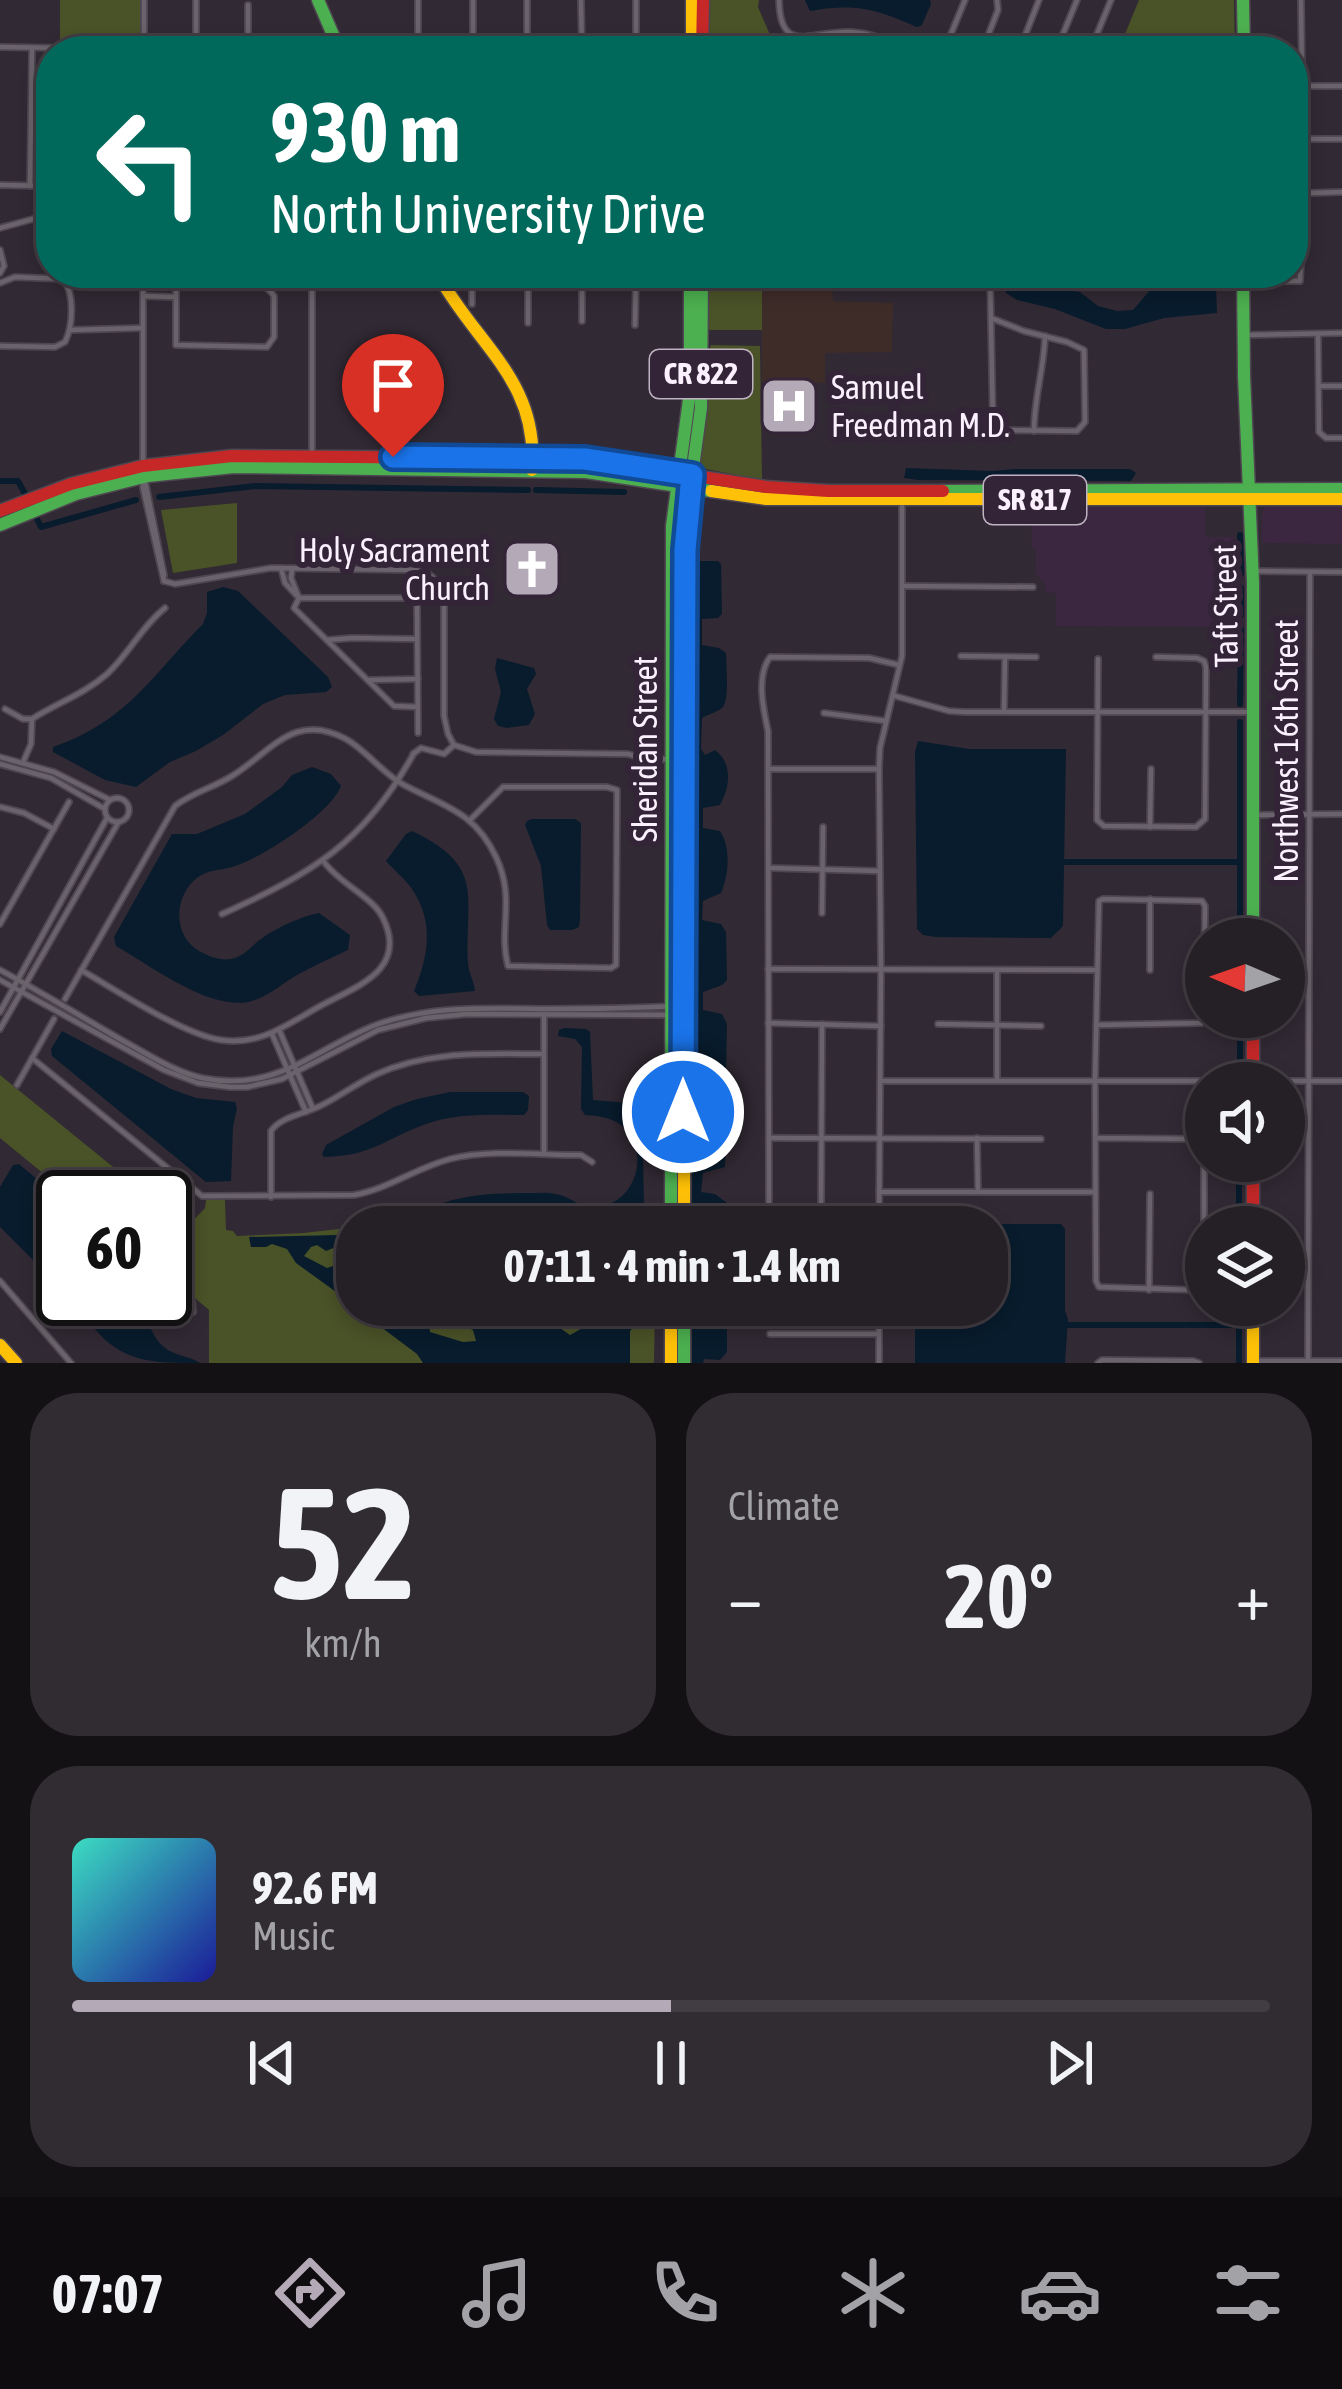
<!DOCTYPE html>
<html lang="en">
<head>
<meta charset="utf-8">
<style>
	:root { --surface:#251f26; --page:#312c32; --text:#f1f3f6; --muted:#a3a2a7; --line:#423d43; --accent:#b4aab7 }
	body { margin:0; font-family:"Asap Condensed",sans-serif; background:var(--page); color:var(--text); height:100vh; display:flex; flex-direction:column; font-size:45px; white-space:nowrap }
	* { box-sizing:border-box; margin:0 }
	p { font-size:39px; color:var(--muted) }
	.icon { flex:none; width:66px; height:66px; fill:none; stroke:currentColor; stroke-width:2; stroke-linecap:round; stroke-linejoin:round }
	.map { position:relative; height:1363px; overflow:hidden }
	.side { display:flex; flex-direction:column; gap:30px; padding:30px; background:#141115; flex:1 }
	.side>* { flex:none }
	.banner { position:absolute; left:36px; top:36px; width:1272px; height:252px; border-radius:48px; box-shadow:0 6px 18px #0003,0 0 0 3px var(--line); background:#00695c; color:#fff; overflow:hidden }
	.needle { width:78px; rotate:272deg }
	.fabs { position:absolute; left:1185px; top:918px; display:grid; gap:24px }
	.fabs a { display:grid; place-items:center; width:120px; height:120px; border-radius:50%; background:var(--surface); box-shadow:0 6px 18px #0003,0 0 0 3px var(--line); font-size:60px }
	.speed { position:absolute; left:36px; top:1170px; display:flex; gap:24px; font-size:60px; font-weight:700; text-align:center }
	.speed>* { display:grid; place-content:center; width:156px; height:156px; border-radius:50%; background:var(--surface); box-shadow:0 6px 18px #0003,0 0 0 3px var(--line); line-height:1 }
	.speed .limit { border:6px solid #111; border-radius:18px; background:#fff; color:#111 }
	.pin { position:absolute; display:grid; place-items:center; width:102px; height:102px; color:#fff; margin:-123px -51px; border-radius:50% 50% 50% 0; rotate:-45deg; box-shadow:0 0 12px #0007 }
	.pin .icon { rotate:45deg }
	.me { position:absolute; width:132px; margin:-66px; rotate:0deg; stroke-linejoin:round; filter:drop-shadow(0 0 9px #0008) }
	.turn { display:flex; align-items:center; gap:42px; height:252px; padding:0 36px; font-size:54px }
	.turn .icon { width:156px; height:156px; stroke-width:2.5 }
	.turn b { display:block; font-size:84px; line-height:102px }
	.big { font-size:90px; font-weight:700; line-height:1.1 }
	.side .card { flex:1; display:flex; flex-direction:column; justify-content:center; gap:18px; min-width:0; padding:0 42px; border-radius:48px; background:var(--page) }
	.side .dial { align-items:center; gap:0 }
	.dial b { font-size:156px; line-height:1 }
	.song { display:flex; align-items:center; gap:36px }
	.cover { width:144px; height:144px; border-radius:18px; background:linear-gradient(135deg,hsl(170 70% 55%),hsl(240 70% 35%)) }
	.played { height:12px; border-radius:6px; background:linear-gradient(90deg,var(--accent) 50%,var(--line) 50%) }
	.keys { display:flex; justify-content:space-around; direction:ltr }
	.heat { display:flex; justify-content:space-between; align-items:center; font-size:66px; direction:ltr }
	.side .tiles { flex:1; display:grid; gap:30px; grid-template-columns:1fr 1fr }
	.card:last-child { grid-column:span 2 }
	.trip { position:absolute; left:336px; top:1206px; width:672px; height:120px; border-radius:48px; background:var(--surface); box-shadow:0 6px 18px #0003,0 0 0 3px var(--line); font-weight:700; line-height:120px; text-align:center }
	.menu { display:flex; height:192px; justify-content:space-around; align-items:center; background:#0f0c0f; color:var(--muted) }
	.menu .icon { width:84px; height:84px }
	.menu .current { color:var(--accent) }
	.menu b { font-size:54px; color:var(--text) }
	.map>svg:first-child { display:block }
	.built { fill:#3b2840 }
	.medical { fill:#3e2c29 }
	.green { fill:#4a5228 }
	.water { fill:#081c2d }
	.lines { fill:none; stroke-linecap:round; stroke-linejoin:round }
	.canal { stroke:#081c2d; stroke-width:6 }
	.street-casing { stroke:#4e4650; stroke-width:8 }
	.fast-casing { stroke:#4e4650; stroke-width:15 }
	.slow-casing { stroke:#4e4650; stroke-width:15 }
	.jam-casing { stroke:#4e4650; stroke-width:15 }
	.street { stroke:#6a636b; stroke-width:4.5 }
	.fast { stroke:#4caf50; stroke-width:12 }
	.slow { stroke:#ffc107; stroke-width:12 }
	.jam { stroke:#c62828; stroke-width:12 }
	.route-casing { stroke:#114b97; stroke-width:30 }
	.route { stroke:#1a73e8; stroke-width:21 }
	.labels { text-anchor:middle; stroke-width:12; stroke-linejoin:round; paint-order:stroke }
	.shield { fill:#342438; stroke:#bfb3c3; stroke-width:3 }
	.shield-label { font-size:30px; font-weight:bold; fill:#fbf0fe }
	.poi-label { font-size:33px; fill:#fbf0fe; stroke:#342438; text-anchor:start }
	.street-label { font-size:33px; fill:#fbf0fe; stroke:#342438 }
</style>
</head>
<body>
<div class="map">
<svg width="1342" height="1363" viewBox="0 0 1342 1363">
	<rect width="100%" height="100%" fill="#312933"/>
	<g class="built">
		<polygon points="1342,506 1342,544 1262,543 1262,511 1265,507"/>
		<polygon points="1031,507 1205,507 1205,537 1234,537 1234,627 1056,626 1056,593 1045,592 1045,584 1036,574 1036,550 1032,546"/>
	</g>
	<polygon class="medical" points="762,273 832,273 833,301 893,303 892,352 825,353 825,383 762,382"/>
	<g class="green">
		<polygon points="60,0 141,0 140,43 60,43"/>
		<polygon points="707,0 759,0 758,7 777,51 707,51"/>
		<polygon points="1139,0 1234,0 1235,51 1118,51"/>
		<polygon points="706,273 762,273 762,330 710,330 705,327"/>
		<polygon points="711,345 760,346 762,480 706,469 699,462 708,353"/>
		<polygon points="237,503 237,563 173,573 161,510"/>
		<polygon points="0,1075 150,1197 72,1197 0,1138"/>
		<polygon points="225,1199 226,1230 233,1231 237,1236 303,1233 357,1227 357,1305 655,1305 654,1363 209,1363 209,1310 165,1273 165,1209 187,1227 205,1208 206,1200"/>
		<polygon points="427,1208 438,1213 657,1214 656,1227 358,1227 397,1222"/>
	</g>
	<g class="water">
		<path d="M805 0H930L931 4 922 25 917 27C875 9 857 3 810 11Z"/>
		<polygon points="1153,273 1167,273 1184,285 1216,287 1217,313 1164,318 1125,329 1106,329 1055,309 1017,300 1006,293 1005,288 1044,287 1080,292 1098,306 1117,311 1133,310 1151,289"/>
		<polygon points="906,468 992,471 1015,469 1130,469 1136,473 1131,481 918,480 904,478"/>
		<path d="M695 561H718L721 564 722 614 718 618 702 619V645L719 648 726 653C726 665 730 701 722 708 716 713 708 714 702 718L701 749 705 755 715 750C733 763 730 788 720 805L703 808V828L720 831C731 847 729 875 721 893L703 901 702 920 721 924 726 932 727 980 722 985 703 992V1010L722 1014 727 1024 726 1072 721 1079 703 1083 704 1105 722 1108 727 1116 725 1167 703 1173 701 1192 715 1194 727 1203 728 1227H692Z"/>
		<path d="M223 587 238 591 328 677 332 687 326 692 285 695 263 704 223 735 196 751 170 762 136 787 105 780 53 752V747C128 721 151 676 203 624L207 613V592Z"/>
		<polygon points="497,658 534,668 536,674 527,689 535,714 529,725 507,728 498,726 494,719 501,692 495,669"/>
		<polygon points="918,741 969,749 1066,749 1063,926 1051,938 935,937 923,935 917,929 915,752"/>
		<path d="M312 767 331 774 341 786C331 813 261 859 232 867 219 871 209 869 197 878 175 895 172 932 196 949 205 955 219 961 231 959 245 956 250 947 261 939 276 928 302 916 319 913L350 935 348 950C331 958 313 966 297 975 283 983 270 995 255 1000 214 1015 152 966 116 946L114 937 172 834H197L245 814 282 787 292 775Z"/>
		<polygon points="532,819 575,819 581,823 580,920 579,927 572,930 550,930 547,925 541,866 525,825 527,821"/>
		<path d="M412 831C486 866 465 896 468 963 469 974 474 981 475 991L419 996 414 991C428 957 435 923 412 889 405 879 394 870 386 861L406 834Z"/>
		<path d="M564 1028 586 1029 590 1032 593 1100 642 1104 644 1209 641 1214 435 1211 434 1206C465 1194 495 1193 528 1193 537 1193 548 1192 556 1194 577 1198 582 1215 610 1204 640 1191 648 1146 621 1125 610 1117 598 1116 585 1115L581 1109 582 1047 575 1039 558 1036 559 1030Z"/>
		<polygon points="62,1031 171,1089 196,1098 235,1102 237,1109 233,1126 231,1181 206,1182 52,1056 51,1049"/>
		<path d="M450 1092H523L529 1096 528 1110 524 1115C492 1115 457 1113 426 1124 386 1138 373 1156 324 1157L322 1154 326 1145 394 1107 417 1099Z"/>
		<polygon points="19,1164 63,1201 63,1250 44,1265 36,1263 0,1227 0,1187 13,1165"/>
		<polygon points="936,1222 959,1224 1061,1224 1065,1229 1065,1311 1068,1319 1065,1363 915,1363 915,1305 987,1305 987,1227 917,1227"/>
		<polygon points="357,1232 357,1249 336,1247 326,1251 317,1245 311,1247 304,1256 327,1268 346,1262 357,1268 357,1305 402,1305 421,1311 435,1310 446,1319 429,1322 430,1332 463,1342 476,1341 473,1330 457,1324 468,1318 472,1309 491,1310 506,1319 550,1321 570,1335 588,1325 590,1316 584,1308 637,1310 639,1321 630,1331 630,1363 423,1363 417,1354 381,1327 374,1328 368,1315 296,1263 287,1249 272,1244 266,1247 251,1247 249,1237 338,1235"/>
		<path d="M121 1299H130C149 1315 150 1336 164 1347 174 1356 190 1356 200 1363 152 1363 123 1363 93 1327L95 1322Z"/>
		<polygon points="692,1305 727,1305 727,1352 720,1360 704,1359 703,1363 692,1363"/>
	</g>
	<g class="lines">
		<g class="canal">
			<polyline points="0,481 18,481 24,492"/>
			<polyline points="536,490 624,492"/>
			<polyline points="159,497 255,486 528,490"/>
			<polyline points="36,517 41,527 136,500"/>
			<polyline points="1240,535 1241,574"/>
			<polyline points="1241,615 1241,588"/>
			<polyline points="1240,704 1241,629"/>
			<polyline points="1065,862 1240,862"/>
			<polyline points="1240,939 1240,722"/>
			<polyline points="1240,1017 1240,1072"/>
			<polyline points="1239,1227 1239,1161"/>
			<polyline points="1068,1325 1239,1325"/>
			<polyline points="1239,1363 1239,1305"/>
		</g>
		<defs>
			<g id="street">
				<polyline points="527,0 527,51"/>
				<polyline points="581,0 582,51"/>
				<polyline points="636,0 636,51"/>
				<path d="M779 0C780 57 813 30 850 32 869 33 889 40 905 51"/>
				<polyline points="1301,0 1302,77 1305,84 1310,86 1342,86"/>
				<polyline points="987,38 1021,51"/>
				<polyline points="0,47 250,51"/>
				<polyline points="196,48 196,0"/>
				<polyline points="144,51 144,0"/>
				<polyline points="248,51 248,5"/>
				<polyline points="418,51 418,0"/>
				<polyline points="473,51 473,0"/>
				<polyline points="944,51 965,0"/>
				<polyline points="982,51 998,10 997,0"/>
				<polyline points="1019,51 1039,0"/>
				<polyline points="1056,51 1077,0"/>
				<polyline points="1090,51 1111,0"/>
				<polyline points="1293,139 1342,139"/>
				<polyline points="0,185 51,186"/>
				<polyline points="30,186 32,48"/>
				<polyline points="0,228 33,219 51,223"/>
				<polyline points="0,250 4,266 0,273"/>
				<polyline points="143,273 143,488 164,581"/>
				<path d="M176 273V345L267 347 274 337V296C264 280 240 278 222 273"/>
				<polyline points="528,273 528,323"/>
				<polyline points="990,273 993,426 998,430 1077,431 1085,422 1084,350 1067,342 1024,331 991,318"/>
				<polyline points="1113,273 1116,274"/>
				<polyline points="1245,281 1300,281 1304,195 1309,193 1342,192"/>
				<path d="M0 283 15 277 63 279C75 293 73 326 65 342L55 347 0 346"/>
				<polyline points="143,296 176,297"/>
				<polyline points="472,304 472,273"/>
				<polyline points="582,321 582,273"/>
				<polyline points="635,325 636,273"/>
				<polyline points="70,330 142,328"/>
				<polyline points="1318,334 1319,432 1326,438 1342,438"/>
				<polyline points="1246,335 1342,333"/>
				<polyline points="1319,386 1342,386"/>
				<path d="M1034 431C1034 398 1044 369 1045 336"/>
				<polyline points="312,453 312,273"/>
				<polyline points="245,464 250,462 305,460"/>
				<polyline points="145,481 164,575"/>
				<polyline points="281,568 285,583 299,598 291,578 292,570"/>
				<polyline points="1253,571 1342,572"/>
				<path d="M164 581 175 584 271 568 413 570C430 571 439 580 444 596V716L448 734 454 745"/>
				<polyline points="903,586 1033,587"/>
				<polyline points="327,640 352,638 417,639"/>
				<polyline points="961,656 1036,657"/>
				<polyline points="1098,659 1097,820 1104,826 1196,827 1205,819 1206,667 1204,661 1197,658 1156,657"/>
				<polyline points="370,680 418,679"/>
				<polyline points="895,696 949,711 965,712 1253,712"/>
				<polyline points="418,707 394,706 294,608 299,598 409,598 415,600 417,605 418,733"/>
				<polyline points="5,709 23,719 32,719"/>
				<polyline points="1004,712 1005,657"/>
				<polyline points="824,713 886,721"/>
				<path d="M32 719C57 703 84 694 107 674 129 654 142 626 165 608"/>
				<polyline points="454,745 476,752 628,754 648,760 668,759"/>
				<polyline points="413,754 421,748 444,754 454,745"/>
				<polyline points="0,757 54,772 110,800"/>
				<polyline points="24,760 31,744 32,719"/>
				<polyline points="0,764 51,778 105,809"/>
				<polyline points="770,769 879,769"/>
				<circle cx="117" cy="810" r="12"/>
				<polyline points="0,807 24,813 54,829"/>
				<polyline points="1253,815 1342,814"/>
				<polyline points="1150,827 1151,769"/>
				<polyline points="771,868 879,871"/>
				<polyline points="822,913 823,827"/>
				<path d="M222 914C313 873 365 842 414 753"/>
				<polyline points="0,924 69,802"/>
				<polyline points="768,969 1096,970"/>
				<path d="M0 970C43 993 85 1019 127 1043 151 1056 175 1072 202 1078 274 1093 312 1051 373 1026 428 1005 487 1008 545 1009 591 1009 637 1008 683 1006"/>
				<path d="M81 970C116 990 184 1035 221 1040 263 1046 290 1022 324 1004 358 986 408 969 383 918 373 897 340 884 324 862"/>
				<polyline points="1150,970 1150,899"/>
				<polyline points="0,980 164,1070 198,1083 230,1087 247,1087 282,1079 378,1030 426,1018 467,1014 683,1015"/>
				<path d="M65 999 175 806C193 792 213 788 232 776 271 752 294 711 346 739 367 751 382 773 404 785 444 806 475 812 496 857 516 899 498 929 508 966L611 968 616 965 617 790 607 787H503L470 820"/>
				<polyline points="0,1012 107,818"/>
				<polyline points="768,1023 881,1026"/>
				<polyline points="938,1024 1041,1026"/>
				<polyline points="0,1029 118,823"/>
				<polyline points="280,1032 313,1109"/>
				<polyline points="272,1034 306,1112"/>
				<path d="M32 1058 202 1196 354 1195C388 1189 416 1168 450 1159 491 1149 539 1155 581 1155L592 1162"/>
				<polyline points="997,1079 997,971"/>
				<polyline points="880,1081 1342,1081"/>
				<polyline points="17,1085 54,1019"/>
				<polyline points="770,1138 1041,1139"/>
				<polyline points="977,1138 978,1192"/>
				<polyline points="1096,1138 1198,1139 1204,1148 1204,1281 1201,1287 1195,1290 1099,1287 1096,1281 1095,1082 1099,901 1103,899 1202,901 1205,906 1204,1018 1202,1023 1096,1025"/>
				<polyline points="544,1153 544,1014"/>
				<polyline points="879,1192 1095,1192"/>
				<path d="M271 1197V1131C280 1117 304 1114 320 1106 339 1097 357 1083 377 1074 429 1050 487 1054 543 1054"/>
				<polyline points="821,1222 822,1024"/>
				<path d="M769 1227 768 731C763 708 756 676 770 657L869 658 899 665"/>
				<polyline points="879,1227 881,969 879,769 880,748 902,656 902,498"/>
				<polyline points="165,1280 192,1302 193,1312"/>
				<polyline points="0,1281 71,1363"/>
				<polyline points="1149,1290 1150,1194"/>
				<polyline points="879,1305 879,1363"/>
				<polyline points="37,1321 63,1299"/>
				<polyline points="770,1334 879,1334"/>
				<polyline points="1253,1361 1342,1361"/>
				<polyline points="1098,1363 1102,1360 1193,1361 1199,1363"/>
				<polyline points="1308,1363 1310,572"/>
			</g>
			<g id="fast">
				<polyline points="318,0 340,51"/>
				<polyline points="1243,0 1244,51"/>
				<polyline points="1243,273 1244,376 1253,582 1253,939"/>
				<polyline points="943,491 1342,489"/>
				<polyline points="0,525 76,494 148,476 234,467 586,472 711,491"/>
				<polyline points="685,527 701,408 702,273"/>
				<polyline points="671,1227 672,526 690,392 690,273"/>
				<polyline points="684,1305 684,1363"/>
			</g>
			<g id="slow">
				<polyline points="692,0 692,51"/>
				<path d="M437 273C476 345 539 380 532 470"/>
				<polyline points="711,491 766,499 1342,499"/>
				<polyline points="684,1227 685,527"/>
				<polyline points="671,1305 671,1363"/>
				<polyline points="1253,1305 1253,1363"/>
				<polyline points="0,1345 16,1363"/>
			</g>
			<g id="jam">
				<polyline points="702,51 703,0"/>
				<polyline points="0,511 71,484 143,466 232,456 585,459 766,487 828,491 943,491"/>
				<polyline points="1253,1017 1253,1083"/>
				<polyline points="1253,1161 1253,1227"/>
			</g>
		</defs>
		<use href="#street" class="street-casing"/>
		<use href="#fast" class="fast-casing"/>
		<use href="#slow" class="slow-casing"/>
		<use href="#jam" class="jam-casing"/>
		<use href="#street" class="street"/>
		<use href="#fast" class="fast"/>
		<use href="#slow" class="slow"/>
		<use href="#jam" class="jam"/>
	</g>
	<g class="lines">
		<defs>
			<polyline id="route" points="393,457 585,459 692,475 685,550 683,1112"/>
		</defs>
		<use href="#route" class="route-casing"/>
		<use href="#route" class="route"/>
	</g>
	<defs>
		<symbol id="hospital-square" viewBox="-11 -11 22 22"><rect x="-9" y="-9" width="18" height="18" rx="4" fill="#b4aab7" stroke="#342438"/><path d="M-5-5h3v3.5h4V-5h3V5h-3V1.5h-4V5h-3Z" fill="#fff"/></symbol>
		<symbol id="church-square" viewBox="-11 -11 22 22"><rect x="-9" y="-9" width="18" height="18" rx="4" fill="#b4aab7" stroke="#342438"/><path d="M-1.2-6h2.4v3.5h3.3v2.4h-3.3V6h-2.4V-.1h-3.3v-2.4h3.3Z" fill="#fff"/></symbol>
	</defs>
	<g fill-rule="evenodd">
		<use href="#hospital-square" x="756" y="373" width="66" height="66"/>
		<use href="#church-square" x="499" y="536" width="66" height="66"/>
	</g>
	<g class="labels">
		<g class="shield">
			<rect x="650" y="350" width="102" height="48" rx="9"/>
			<rect x="984" y="476" width="102" height="48" rx="9"/>
		</g>
		<g class="shield-label">
			<text x="701" y="384">CR 822</text>
			<text x="1035" y="510">SR 817</text>
		</g>
		<g class="poi-label">
			<text x="831" y="399">Samuel<tspan x="831" dy="38">Freedman M.D.</tspan></text>
			<text x="490" y="562" text-anchor="end">Holy Sacrament<tspan x="490" dy="38">Church</tspan></text>
		</g>
		<g class="street-label">
			<text transform="translate(1225 606) rotate(-91)" y="12">Taft Street</text>
			<text transform="translate(645 749) rotate(-90)" y="12">Sheridan Street</text>
			<text transform="translate(1286 751) rotate(-90)" y="12">Northwest 16th Street</text>
		</g>
	</g>
</svg>
<div class="fabs">
<a><svg class="needle" viewBox="-14 -14 28 28"><path d="M0-13l5 13h-10z" fill="#e53935"/><path d="M0 13l5-13h-10z" fill="#a3a2a7"/></svg></a>
<a><svg class="icon" aria-label="sound" viewBox="0 0 24 24"><path d="M4 9h4l5-4v14l-5-4H4zM17 9q2 3 0 6"/></svg></a>
<a><svg class="icon" aria-label="layers" viewBox="0 0 24 24"><path d="M12 4l9 5-9 5-9-5zM3 14l9 5 9-5"/></svg></a>
</div>
<div class="speed"><div class="limit">60</div></div>
<div class="pin" style="left:393px;top:457px;background:#d93025"><svg class="icon" aria-label="arrive" viewBox="0 0 24 24"><path d="M6 21V4h12l-3 4 3 4H6"/></svg></div>
<svg class="me" style="left:683px;top:1112px" viewBox="-20 -20 40 40"><circle r="17" fill="#1a73e8" stroke="#fff" stroke-width="3"/><path d="M0-11L8 9 0 5-8 9z" fill="#fff"/></svg>
<div class="trip">07:11 · 4 min · 1.4 km</div>
<div class="banner">
<div class="turn"><svg class="icon" aria-label="left" viewBox="0 0 24 24"><path d="M17 20v-9H6M10 6l-5 5 5 5"/></svg><div><b>930 m</b>North University Drive</div></div>
</div>
</div>
<section class="side">
<div class="tiles">
<div class="card dial"><b>52</b><p>km/h</p></div>
<div class="card"><p>Climate</p>
<div class="heat"><a>−</a><b class="big">20°</b><a>+</a></div>
</div>
<div class="card">
<div class="song"><i class="cover"></i><div><b>92.6 FM</b><p>Music</p></div></div>
<div class="played"></div>
<div class="keys"><svg class="icon" aria-label="previous" viewBox="0 0 24 24"><path d="M18 5L8 12l10 7zM5 5v14"/></svg><svg class="icon" aria-label="pause" viewBox="0 0 24 24"><path d="M8 5v14M16 5v14"/></svg><svg class="icon" aria-label="next" viewBox="0 0 24 24"><path d="M6 5l10 7-10 7zM19 5v14"/></svg></div>
</div>
</div>
</section>
<nav class="menu">
<b>07:07</b>
<svg class="icon current" aria-label="directions" viewBox="0 0 24 24"><path d="M12 3l9 9-9 9-9-9zM9 14v-3h6M13 9l2 2-2 2"/></svg>
<svg class="icon" aria-label="music" viewBox="0 0 24 24"><path d="M9 18V5l10-2v13"/><circle cx="6" cy="18" r="3"/><circle cx="16" cy="16" r="3"/></svg>
<svg class="icon" aria-label="phone" viewBox="0 0 24 24"><path d="M5 4h4l2 5-3 2q2 4 5 5l2-3 5 2v4C11 20 4 13 5 4z"/></svg>
<svg class="icon" aria-label="climate" viewBox="0 0 24 24"><path d="M12 3v18M4 7l16 10M4 17L20 7"/></svg>
<svg class="icon" aria-label="car" viewBox="0 0 24 24"><path d="M5 17H2v-5l4-1 3-4h7l3 4 3 1v5h-3M9 17h6M6 11h13"/><circle cx="7" cy="17" r="2"/><circle cx="17" cy="17" r="2"/></svg>
<svg class="icon" aria-label="filters" viewBox="0 0 24 24"><path d="M4 7h16M4 17h16"/><circle cx="9" cy="7" r="2"/><circle cx="15" cy="17" r="2"/></svg>
</nav>
</body>
</html>
